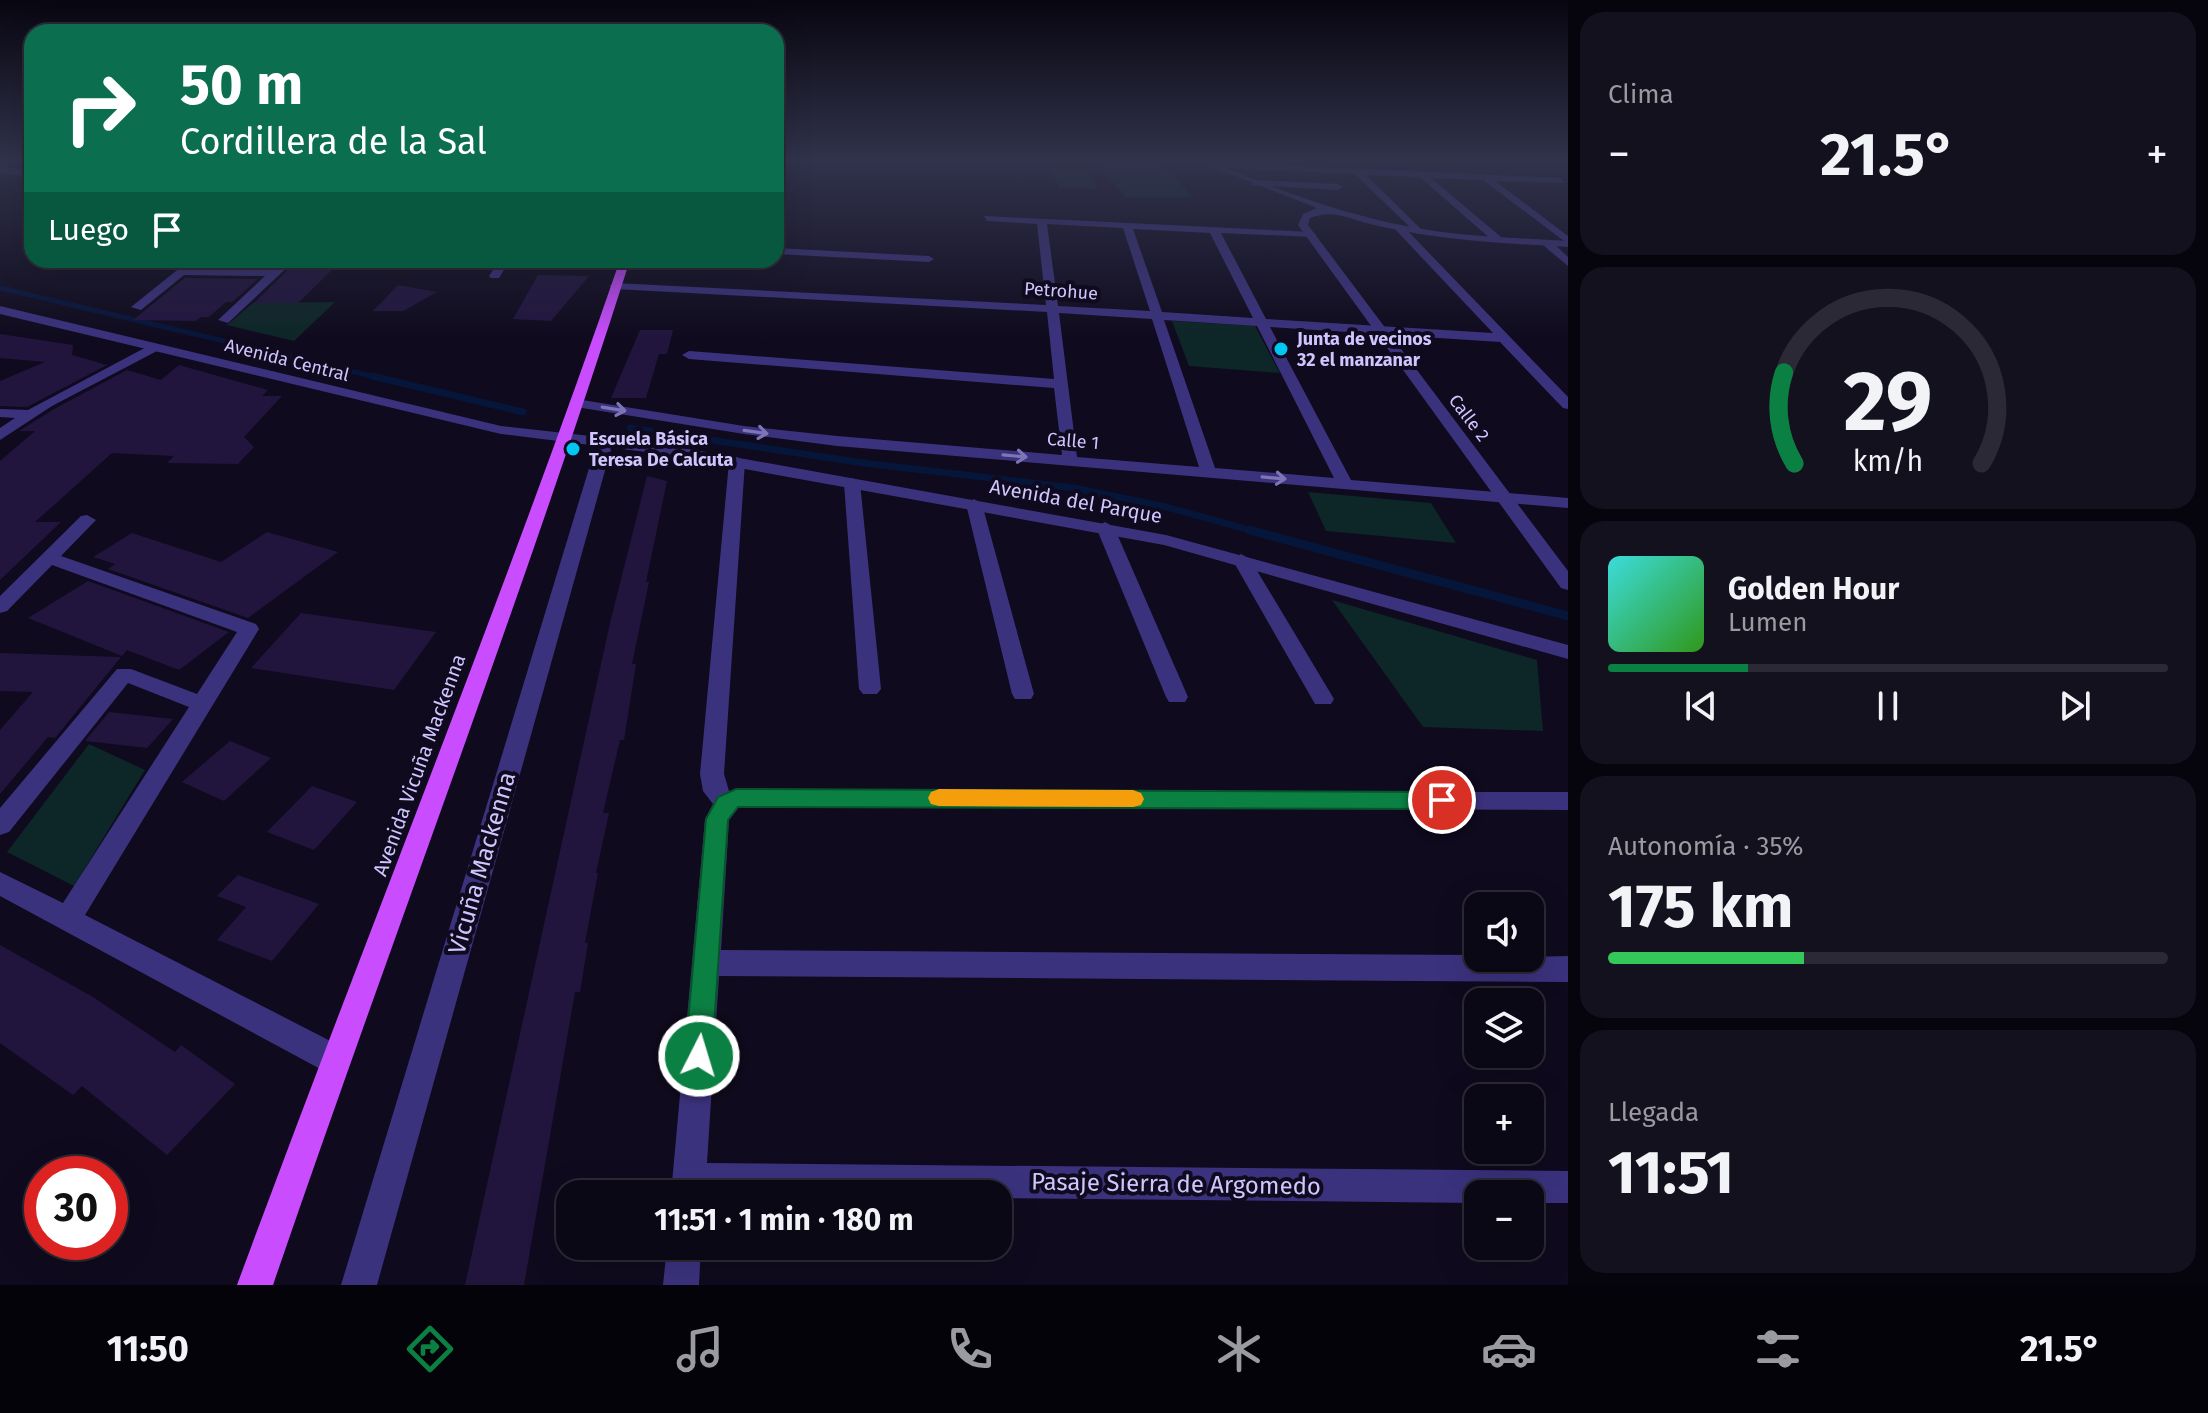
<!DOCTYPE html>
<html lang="es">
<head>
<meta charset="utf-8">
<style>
	:root { --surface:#0b0816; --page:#14111f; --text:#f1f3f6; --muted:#9a9aa1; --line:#2b2935; --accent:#0b8043 }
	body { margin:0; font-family:"Fira Sans",sans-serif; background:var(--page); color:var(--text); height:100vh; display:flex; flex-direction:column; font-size:30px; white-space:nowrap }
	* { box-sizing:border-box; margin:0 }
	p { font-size:26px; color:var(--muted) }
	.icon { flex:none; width:44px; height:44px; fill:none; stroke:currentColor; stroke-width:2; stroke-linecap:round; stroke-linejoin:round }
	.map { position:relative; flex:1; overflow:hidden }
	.sheet { display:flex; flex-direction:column; gap:12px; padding:12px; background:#06040c; width:640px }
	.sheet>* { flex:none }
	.hud { position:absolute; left:24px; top:24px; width:760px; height:244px; border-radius:24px; box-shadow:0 8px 32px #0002,0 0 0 2px var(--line); background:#0b6e4f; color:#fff; overflow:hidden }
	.fabs { position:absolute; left:1464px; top:892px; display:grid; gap:16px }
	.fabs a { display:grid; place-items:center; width:80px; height:80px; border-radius:16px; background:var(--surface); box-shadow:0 8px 32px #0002,0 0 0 2px var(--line); font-size:40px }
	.speed { position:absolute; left:24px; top:1156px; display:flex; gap:16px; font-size:40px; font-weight:700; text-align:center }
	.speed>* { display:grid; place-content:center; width:104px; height:104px; border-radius:50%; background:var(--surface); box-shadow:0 8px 32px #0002,0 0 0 2px var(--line); line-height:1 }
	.speed .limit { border:12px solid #d22; background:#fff; color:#111 }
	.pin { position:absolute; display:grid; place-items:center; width:68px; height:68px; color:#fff; margin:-34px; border:4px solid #fff; border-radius:50%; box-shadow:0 2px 8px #0007 }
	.me { position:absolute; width:88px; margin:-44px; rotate:5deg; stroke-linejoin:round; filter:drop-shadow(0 0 6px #0008) }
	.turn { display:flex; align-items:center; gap:28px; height:168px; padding:0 24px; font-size:36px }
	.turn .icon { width:104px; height:104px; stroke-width:2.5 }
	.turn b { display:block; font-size:56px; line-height:68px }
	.then { display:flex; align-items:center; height:76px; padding:0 24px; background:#0003; gap:16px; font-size:30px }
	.big { font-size:60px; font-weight:700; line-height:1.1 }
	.sheet .card { flex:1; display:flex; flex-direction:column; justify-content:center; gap:12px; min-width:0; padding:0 28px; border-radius:24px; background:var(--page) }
	.sheet .dial { align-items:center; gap:0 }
	.dial svg { height:208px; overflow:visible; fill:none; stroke:var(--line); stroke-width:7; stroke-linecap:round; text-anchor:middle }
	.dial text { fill:var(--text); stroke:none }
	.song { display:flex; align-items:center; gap:24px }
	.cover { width:96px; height:96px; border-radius:12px; background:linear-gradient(135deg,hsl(180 70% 55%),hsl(110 70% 35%)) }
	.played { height:8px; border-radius:4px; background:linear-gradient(90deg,var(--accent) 25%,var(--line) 25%) }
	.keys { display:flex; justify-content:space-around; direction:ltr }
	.heat { display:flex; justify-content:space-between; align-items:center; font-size:44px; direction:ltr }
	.charge { height:12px; border-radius:6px; background:linear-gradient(90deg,#34c759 35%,var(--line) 0) }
	.trip { position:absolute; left:556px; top:1180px; width:456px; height:80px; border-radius:24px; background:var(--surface); box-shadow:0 8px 32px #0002,0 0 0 2px var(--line); font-weight:700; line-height:80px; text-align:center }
	.dock { display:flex; height:128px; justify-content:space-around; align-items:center; background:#040309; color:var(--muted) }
	.dock .icon { width:56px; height:56px }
	.dock .selected { color:var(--accent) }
	.dock b { font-size:36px; color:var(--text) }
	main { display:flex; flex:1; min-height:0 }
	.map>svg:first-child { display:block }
	.green { fill:#0d2627 }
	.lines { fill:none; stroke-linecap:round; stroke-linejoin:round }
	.stream-far2 { stroke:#06153a; stroke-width:5 }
	.stream-far1 { stroke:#06153a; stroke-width:7 }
	.stream { stroke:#06153a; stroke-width:9 }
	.building { fill:#21153e }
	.minor { fill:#3b327e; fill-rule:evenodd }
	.tertiary { fill:#3b327e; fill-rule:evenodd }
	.primary { fill:#c94dff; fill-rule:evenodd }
	.oneway { stroke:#7e75b8 }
	.route { fill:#0b8043; stroke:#07532c; stroke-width:2 }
	.slow { fill:#f59e0b }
	.poi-dot { fill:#00c7f1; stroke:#0f0a1d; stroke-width:3 }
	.labels { text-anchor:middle; stroke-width:8; stroke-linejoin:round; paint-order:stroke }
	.far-street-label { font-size:18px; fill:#d0c6ff; stroke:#0f0a1d }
	.far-poi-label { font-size:18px; font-weight:bold; fill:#d0c6ff; stroke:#0f0a1d; text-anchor:start }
	.street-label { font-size:20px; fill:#d0c6ff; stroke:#0f0a1d }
	.near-street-label { font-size:24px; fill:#d0c6ff; stroke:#0f0a1d }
</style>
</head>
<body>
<main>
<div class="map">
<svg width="1568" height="1285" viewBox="0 0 1568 1285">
	<rect width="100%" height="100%" fill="#0f0a1d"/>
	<g class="green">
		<polygon points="1096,161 1157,161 1194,198 1126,198"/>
		<polygon points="1049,169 1086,170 1098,189 1060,188"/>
		<polygon points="335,302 294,341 227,325 253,303"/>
		<polygon points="1172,321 1255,326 1280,373 1189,366"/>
		<polygon points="1308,492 1431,503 1456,543 1326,531"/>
		<polygon points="1332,600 1537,660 1543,731 1423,727"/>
		<polygon points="89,744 145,770 74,886 7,852"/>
	</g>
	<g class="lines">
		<polyline class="stream-far2" points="0,288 380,378"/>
		<g class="stream-far1">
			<polyline points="372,376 523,412"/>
			<polyline points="630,428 864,463 1074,488 1166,507 1257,532"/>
		</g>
		<polyline class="stream" points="1249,530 1568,616"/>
	</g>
	<g class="building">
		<polygon points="205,260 280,260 272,267 197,266"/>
		<polygon points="298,260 342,260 298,303 254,303"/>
		<polygon points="538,275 589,276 551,321 513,319"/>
		<polygon points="185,278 258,279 232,302 226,302 209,317 201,317 196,321 133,320"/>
		<polygon points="398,285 437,292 403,311 373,311"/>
		<polygon points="640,330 673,330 667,354 659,354 646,398 611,398"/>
		<polygon points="0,334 73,345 72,355 107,365 27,407 0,406 0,381 45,362 0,358"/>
		<polygon points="179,365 268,390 262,396 282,396 244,437 254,447 238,464 167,463 174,456 112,453 35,522 61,522 0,580 0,461 35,431 19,431 54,409 127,370 161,380"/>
		<polygon points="647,476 667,481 646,582 649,582 632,664 636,664 624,740 620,740 603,813 609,813 596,873 598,873 585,943 588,943 580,992 575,992 524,1285 465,1285 610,623"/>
		<polygon points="267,532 338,552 248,618 108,569 115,564 93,557 132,533 221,562"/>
		<polygon points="88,581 229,632 179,670 127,650 122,656 28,618"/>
		<polygon points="301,613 436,632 394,690 251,668"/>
		<polygon points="0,653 121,657 55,738 48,737 0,794 0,730 33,692 0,691"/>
		<polygon points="109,712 173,719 147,748 85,741"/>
		<polygon points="230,741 271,758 224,801 182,782"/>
		<polygon points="312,786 357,802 314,850 267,832"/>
		<polygon points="238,875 319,904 272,961 217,940 246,907 217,896"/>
		<polygon points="0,945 93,997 175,1052 181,1045 235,1084 167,1155 82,1086 73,1095 0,1043"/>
	</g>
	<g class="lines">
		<g class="minor">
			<polygon points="1212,162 1561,178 1564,183 1495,181 1568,236 1568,244 1483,180 1431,178 1501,237 1501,241 1493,241 1420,177 1366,175 1421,229 1421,233 1417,234 1355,174 1209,167"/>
			<polygon points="0,166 32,172 32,178 0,172"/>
			<polygon points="1254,180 1338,184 1343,187 1338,190 1251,185"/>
			<path d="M984 216 1311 232 1316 235 1315 237 1221 233 1266 319 1493 333 1393 227 1402 225 1568 397V409L1563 408 1500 342 1270 327 1351 480 1568 498V508L837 446 744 434 576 407 569 403 576 399 744 426 837 436 1062 455 1054 388 689 359 682 355 689 351 1054 379 1047 312 615 289 609 286 615 283 1046 305 1037 224 987 221ZM1047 224 1123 228 1150 311 1058 306ZM1133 229 1210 233 1253 318 1162 312ZM1059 313 1152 319 1199 467 1077 457ZM1164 320 1257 326 1334 478 1215 468Z"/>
			<polygon points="1543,241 1551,241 1568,257 1568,266 1543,245"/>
			<polygon points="776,248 929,256 934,259 929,262 776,254"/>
			<polygon points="284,260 295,260 228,323 218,320 265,276 184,275 141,310 131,307 186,263 194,263 192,269 273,270"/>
			<polygon points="500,260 510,260 499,278 491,278 489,276"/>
			<polygon points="154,343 160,347 159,350 52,406 0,440 0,428 15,418 0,417 0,409 28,410"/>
			<polygon points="605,437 613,442 377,1285 341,1285 597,442"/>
			<polygon points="737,457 745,462 724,774 729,791 1568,792 1568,810 739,807 729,820 721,950 1478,955 1478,958 1568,956 1568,982 719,976 707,1163 1568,1171 1568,1203 1530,1203 1530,1194 1478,1194 1478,1203 998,1198 998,1194 671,1194 705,819 713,804 703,791 700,774 729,462"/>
			<polygon points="852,478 860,483 881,689 877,694 863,694 859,689 844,483"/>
			<polygon points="974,499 982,504 1034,694 1031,699 1015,699 1012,694 966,504"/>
			<polygon points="87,515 96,520 61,556 256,624 259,629 85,915 346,1049 350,1060 346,1071 335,1075 324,1071 0,896 0,872 63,903 189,707 128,683 9,832 0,835 0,808 117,669 131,669 197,694 237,632 52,565 7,611 0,613 0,596 81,516"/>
			<polygon points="1105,522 1114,527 1188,697 1185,702 1169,702 1166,697 1096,527"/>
			<polygon points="1241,554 1250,559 1334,699 1331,704 1315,704 1232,559"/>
			<polygon points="667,1246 701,1246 699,1285 663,1285"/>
		</g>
		<g class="tertiary">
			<path d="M1198 161H1208C1280 191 1351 218 1428 230 1474 237 1521 238 1568 241V247C1501 243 1435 240 1370 224 1347 218 1333 209 1310 218L1308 225 1568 571V590L1561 588 1298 225 1303 214 1317 208Z"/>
			<polygon points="0,306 501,426 662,444 1166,535 1568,645 1568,659 1164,545 662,454 501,434 0,314"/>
		</g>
		<path class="primary" d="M620 260H630C520 605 390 943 273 1285H237C363 943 501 605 620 260Z"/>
	</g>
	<defs><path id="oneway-shaft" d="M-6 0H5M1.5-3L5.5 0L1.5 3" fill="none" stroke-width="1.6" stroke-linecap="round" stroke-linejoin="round" transform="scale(2)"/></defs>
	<g class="oneway">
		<use href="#oneway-shaft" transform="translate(614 409) rotate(9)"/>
		<use href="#oneway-shaft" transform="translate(756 432) rotate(8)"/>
		<use href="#oneway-shaft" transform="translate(1015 456) rotate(5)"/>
		<use href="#oneway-shaft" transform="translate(1274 478) rotate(5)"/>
	</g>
	<linearGradient id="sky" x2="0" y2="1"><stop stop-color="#080610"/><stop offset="0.47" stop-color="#31334c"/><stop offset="1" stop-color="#31334c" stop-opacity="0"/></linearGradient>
	<rect width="1568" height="341" fill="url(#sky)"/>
	<polygon class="route" points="736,789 1442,792 1449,794 1452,800 1449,806 1442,809 738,807 728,820 712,1056 708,1065 699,1069 689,1065 685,1056 706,819 718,797"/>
	<polygon class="slow" points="939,789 1133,790 1141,793 1144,799 1141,805 1133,807 939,806 931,804 928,798 931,792"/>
	<g class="poi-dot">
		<circle cx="1281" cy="349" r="8"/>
		<circle cx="573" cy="449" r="8"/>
	</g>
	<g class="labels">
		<g class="far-street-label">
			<text transform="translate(1061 291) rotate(4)" y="6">Petrohue</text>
			<text transform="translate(287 360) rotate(14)" y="6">Avenida Central</text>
			<text transform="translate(1469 418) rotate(53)" y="6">Calle 2</text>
			<text transform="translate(1073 441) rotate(5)" y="6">Calle 1</text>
		</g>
		<g class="far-poi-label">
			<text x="1297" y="345">Junta de vecinos<tspan x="1297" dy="21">32 el manzanar</tspan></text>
			<text x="589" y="445">Escuela Básica<tspan x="589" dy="21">Teresa De Calcuta</tspan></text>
		</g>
		<g class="street-label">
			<text transform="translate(1076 501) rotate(10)" y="7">Avenida del Parque</text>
			<text transform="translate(419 765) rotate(-70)" y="7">Avenida Vicuña Mackenna</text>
		</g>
		<g class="near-street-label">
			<text transform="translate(482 863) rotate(-74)" y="8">Vicuña Mackenna</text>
			<text transform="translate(1176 1184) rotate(1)" y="8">Pasaje Sierra de Argomedo</text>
		</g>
	</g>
</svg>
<div class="fabs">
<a><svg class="icon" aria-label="sound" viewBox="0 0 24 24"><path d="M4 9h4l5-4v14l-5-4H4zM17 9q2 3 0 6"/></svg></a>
<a><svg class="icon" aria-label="layers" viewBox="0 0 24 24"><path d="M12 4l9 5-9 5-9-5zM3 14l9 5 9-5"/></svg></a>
<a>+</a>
<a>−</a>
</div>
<div class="speed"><div class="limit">30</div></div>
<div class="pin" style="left:1442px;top:800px;background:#d93025"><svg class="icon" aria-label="arrive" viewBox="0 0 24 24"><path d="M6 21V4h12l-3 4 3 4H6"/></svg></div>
<svg class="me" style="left:699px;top:1056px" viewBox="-20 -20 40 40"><circle r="17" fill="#0b8043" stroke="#fff" stroke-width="3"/><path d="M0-11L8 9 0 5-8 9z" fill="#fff"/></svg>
<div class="trip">11:51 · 1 min · 180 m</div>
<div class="hud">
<div class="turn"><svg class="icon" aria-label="right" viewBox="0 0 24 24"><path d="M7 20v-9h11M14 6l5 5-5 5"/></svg><div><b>50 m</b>Cordillera de la Sal</div></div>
<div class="then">Luego<svg class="icon" aria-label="arrive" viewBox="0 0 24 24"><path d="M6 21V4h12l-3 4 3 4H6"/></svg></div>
</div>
</div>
<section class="sheet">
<div class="card"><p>Clima</p>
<div class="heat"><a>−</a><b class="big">21.5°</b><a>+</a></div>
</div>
<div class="card dial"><svg viewBox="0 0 100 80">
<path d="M14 69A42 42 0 1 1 86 69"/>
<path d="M14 69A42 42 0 0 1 10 34" stroke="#0b8043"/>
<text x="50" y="56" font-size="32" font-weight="700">29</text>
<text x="50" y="72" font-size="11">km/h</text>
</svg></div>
<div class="card">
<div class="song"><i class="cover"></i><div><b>Golden Hour</b><p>Lumen</p></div></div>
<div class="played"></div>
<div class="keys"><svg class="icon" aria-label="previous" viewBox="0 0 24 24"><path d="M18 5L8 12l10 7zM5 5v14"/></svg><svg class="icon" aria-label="pause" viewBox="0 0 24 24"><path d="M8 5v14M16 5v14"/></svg><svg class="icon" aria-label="next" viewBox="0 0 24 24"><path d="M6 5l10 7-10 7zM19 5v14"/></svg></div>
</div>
<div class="card"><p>Autonomía · 35%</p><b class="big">175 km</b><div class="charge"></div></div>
<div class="card"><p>Llegada</p><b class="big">11:51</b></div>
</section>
</main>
<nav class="dock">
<b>11:50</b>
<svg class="icon selected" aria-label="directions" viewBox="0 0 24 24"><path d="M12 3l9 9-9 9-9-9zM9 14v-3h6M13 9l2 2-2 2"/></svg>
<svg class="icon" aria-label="music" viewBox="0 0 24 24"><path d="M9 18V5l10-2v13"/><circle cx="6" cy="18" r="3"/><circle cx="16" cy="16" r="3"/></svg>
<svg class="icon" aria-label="phone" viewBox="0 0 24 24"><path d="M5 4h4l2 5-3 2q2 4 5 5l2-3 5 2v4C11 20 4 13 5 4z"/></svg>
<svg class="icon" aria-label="climate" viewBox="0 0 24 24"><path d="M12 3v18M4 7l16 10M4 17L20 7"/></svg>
<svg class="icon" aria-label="car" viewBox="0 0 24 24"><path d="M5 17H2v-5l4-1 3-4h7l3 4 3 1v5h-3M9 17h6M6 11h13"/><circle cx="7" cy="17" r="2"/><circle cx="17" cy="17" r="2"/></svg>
<svg class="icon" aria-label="filters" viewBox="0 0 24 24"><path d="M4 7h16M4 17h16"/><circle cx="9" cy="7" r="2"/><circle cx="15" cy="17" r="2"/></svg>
<b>21.5°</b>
</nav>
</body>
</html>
